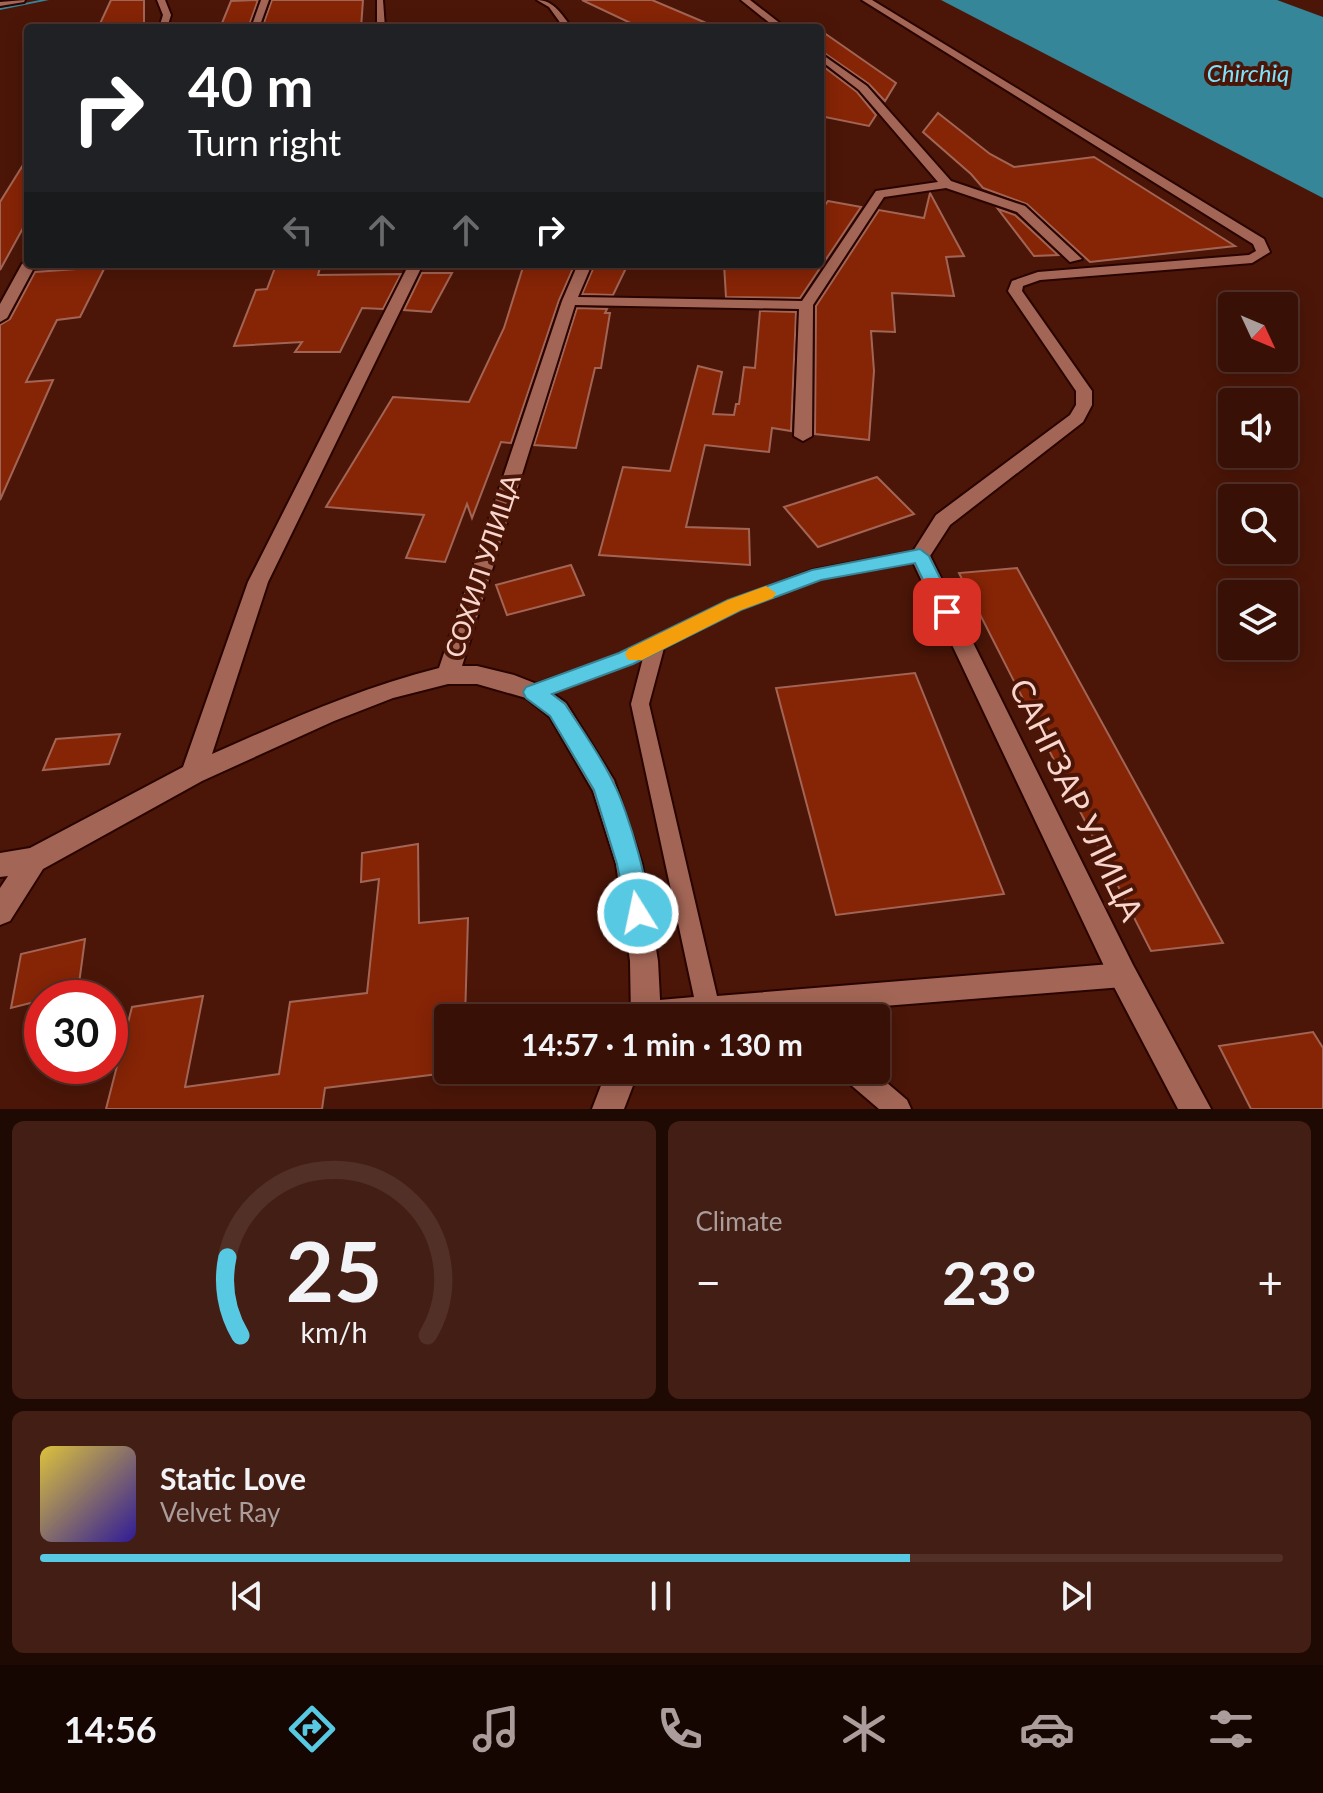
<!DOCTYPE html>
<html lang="en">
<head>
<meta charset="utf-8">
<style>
	:root { --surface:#381006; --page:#431e14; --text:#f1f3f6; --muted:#ab9d9b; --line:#523028; --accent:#58c9e3 }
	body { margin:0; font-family:Lato,sans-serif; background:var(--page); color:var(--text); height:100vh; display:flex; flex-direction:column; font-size:30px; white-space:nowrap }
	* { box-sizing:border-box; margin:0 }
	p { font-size:26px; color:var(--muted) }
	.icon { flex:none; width:44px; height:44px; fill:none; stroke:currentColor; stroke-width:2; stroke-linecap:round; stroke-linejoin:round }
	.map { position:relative; height:1109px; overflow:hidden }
	.side { display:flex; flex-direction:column; gap:12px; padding:12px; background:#1f0903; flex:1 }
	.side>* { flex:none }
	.guide { position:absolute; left:24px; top:24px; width:800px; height:244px; border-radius:8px; box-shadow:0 4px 20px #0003,0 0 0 2px var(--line); background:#202124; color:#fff; overflow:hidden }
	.needle { width:52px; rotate:134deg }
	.controls { position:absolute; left:1218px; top:292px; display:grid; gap:16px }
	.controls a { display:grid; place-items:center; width:80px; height:80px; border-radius:8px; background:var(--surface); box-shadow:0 4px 20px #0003,0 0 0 2px var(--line); font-size:40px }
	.speed { position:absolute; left:24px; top:980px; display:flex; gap:16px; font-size:40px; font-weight:700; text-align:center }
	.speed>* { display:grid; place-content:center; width:104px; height:104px; border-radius:50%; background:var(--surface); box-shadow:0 4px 20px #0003,0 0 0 2px var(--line); line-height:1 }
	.speed .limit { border:12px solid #d22; background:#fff; color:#111 }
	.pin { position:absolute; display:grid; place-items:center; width:68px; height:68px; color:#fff; margin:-34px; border-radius:16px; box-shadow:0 4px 12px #0006 }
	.me { position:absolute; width:88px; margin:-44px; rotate:350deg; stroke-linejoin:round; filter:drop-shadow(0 0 6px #0008) }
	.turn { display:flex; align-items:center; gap:28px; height:168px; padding:0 32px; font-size:36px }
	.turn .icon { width:104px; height:104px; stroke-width:2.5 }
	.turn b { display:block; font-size:56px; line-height:68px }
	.lanes { display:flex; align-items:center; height:76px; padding:0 32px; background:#0003; justify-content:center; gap:40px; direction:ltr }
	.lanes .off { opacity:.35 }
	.big { font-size:60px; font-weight:700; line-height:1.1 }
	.side .tile { flex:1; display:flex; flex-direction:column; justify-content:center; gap:12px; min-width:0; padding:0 28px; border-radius:12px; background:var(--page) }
	.side .dial { align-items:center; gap:0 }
	.dial svg { height:208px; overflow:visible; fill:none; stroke:var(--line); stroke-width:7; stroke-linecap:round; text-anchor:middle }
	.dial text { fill:var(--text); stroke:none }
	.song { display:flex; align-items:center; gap:24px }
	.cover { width:96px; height:96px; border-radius:12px; background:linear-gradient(135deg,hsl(50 70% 55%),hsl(250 70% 35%)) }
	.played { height:8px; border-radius:4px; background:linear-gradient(90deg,var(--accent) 70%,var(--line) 70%) }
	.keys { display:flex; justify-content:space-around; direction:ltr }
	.heat { display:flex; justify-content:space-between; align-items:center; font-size:44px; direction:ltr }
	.side .tiles { flex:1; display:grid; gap:12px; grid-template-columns:1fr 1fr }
	.tile:last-child { grid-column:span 2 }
	.trip { position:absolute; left:434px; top:1004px; width:456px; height:80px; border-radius:8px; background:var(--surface); box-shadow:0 4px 20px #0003,0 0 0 2px var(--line); font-weight:700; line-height:80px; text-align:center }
	.tabs { display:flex; height:128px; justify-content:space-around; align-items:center; background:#160602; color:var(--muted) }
	.tabs .icon { width:56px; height:56px }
	.tabs .current { color:var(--accent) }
	.tabs b { font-size:36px; color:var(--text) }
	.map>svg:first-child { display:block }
	.water { fill:#358699 }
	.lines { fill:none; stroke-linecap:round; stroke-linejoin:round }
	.stream { fill:#358699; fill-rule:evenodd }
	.building { fill:#862406; stroke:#a26555; stroke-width:2 }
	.service-casing { stroke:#290400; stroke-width:4 }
	.minor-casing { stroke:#290400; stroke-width:4 }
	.service { fill:#a36656; fill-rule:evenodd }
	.minor { fill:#a36656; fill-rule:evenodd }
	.route { fill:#58c9e3; stroke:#398394; stroke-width:2 }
	.slow { fill:#f59e0b }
	.labels { text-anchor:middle; stroke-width:8; stroke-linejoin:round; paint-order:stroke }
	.far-water-label { font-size:24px; font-style:italic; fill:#7de2fb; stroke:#4b1608 }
	.street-label { font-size:26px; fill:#f9d6cd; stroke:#4b1608 }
	.near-street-label { font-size:32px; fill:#f9d6cd; stroke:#4b1608 }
</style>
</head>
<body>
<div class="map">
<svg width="1323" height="1109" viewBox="0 0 1323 1109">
	<rect width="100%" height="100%" fill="#4b1608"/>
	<polygon class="water" points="941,0 1277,0 1323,17 1323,198"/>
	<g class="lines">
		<polygon class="stream" points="40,0 49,0 0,10 0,8"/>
	</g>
	<g class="building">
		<polygon points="111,0 144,0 144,28 98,28"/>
		<polygon points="258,0 248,28 220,28 231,1"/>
		<polygon points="272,0 363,0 361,28 262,28"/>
		<polygon points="582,0 652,0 718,28 641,28"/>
		<polygon points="820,30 896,83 885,101 869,84 820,50"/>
		<polygon points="820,64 857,92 876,115 869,126 820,116"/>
		<polygon points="938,113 990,154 1014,167 1094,157 1235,246 1090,262 1027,204 983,188 971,174 923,132"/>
		<polygon points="28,157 28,219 0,270 0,202"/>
		<polygon points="930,193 964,256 946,257 954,296 892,293 895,332 871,331 874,371 869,440 815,434 816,306 879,210 924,218"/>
		<polygon points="828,201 861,207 800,298 726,297 724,264 820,264 820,212"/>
		<polygon points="998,209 1015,215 1058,255 1034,256"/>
		<polygon points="321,264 318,275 401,274 383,309 362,308 340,352 295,352 302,342 234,346 256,290 267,289 276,265"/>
		<polygon points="524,264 575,264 559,300 511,443 501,442 472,518 467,504 445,562 406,558 424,515 326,507 393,397 469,402 504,328"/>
		<polygon points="595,264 628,264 613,295 582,294"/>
		<polygon points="105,267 80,317 57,320 26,382 53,380 0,500 0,325 10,319 35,272"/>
		<polygon points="422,273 452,273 431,312 404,310"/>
		<polygon points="577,308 607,309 605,313 610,313 601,368 595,368 576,448 534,445"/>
		<polygon points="760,311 796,312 791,431 772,428 769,452 705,445 686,527 749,529 750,565 599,555 623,467 670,471 698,366 722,372 713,414 734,415 736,404 739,404 744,367 755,368"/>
		<polygon points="877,477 914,514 818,547 784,507"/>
		<polygon points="571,565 584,595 507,615 496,585"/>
		<polygon points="1017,568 1223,943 1151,951 959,573"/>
		<polygon points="915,673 1004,894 836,915 776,688"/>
		<polygon points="120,734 109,764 43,770 56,739"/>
		<polygon points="418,844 419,923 468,918 465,1018 448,1018 448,1070 463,1071 325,1088 322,1109 106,1109 132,1007 203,996 185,1087 279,1074 290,1002 367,993 379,879 361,882 362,853"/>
		<polygon points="85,939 78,991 11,1008 21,954"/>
		<polygon points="1313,1032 1323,1048 1323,1109 1251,1109 1219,1046"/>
	</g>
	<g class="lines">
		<defs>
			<g id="service">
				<polygon points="377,0 383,0 385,28 377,28"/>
				<path d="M537 0C554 0 562 15 572 28H564L549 7Z"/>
				<polygon points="920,550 928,556 926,560 821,579 741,609 664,648 649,704 717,996 1123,963 1131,967 1135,975 1131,983 1123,987 734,1018 638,1018 636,1013 640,1005 648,1001 694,997 631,704 643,658 534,699 528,697 525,692 528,687 620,654 729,601 813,570"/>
				<polygon points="841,1070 872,1070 907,1100 911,1109 879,1109 844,1079"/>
			</g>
			<g id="minor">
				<polygon points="25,0 24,2 0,6 0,2"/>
				<polygon points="157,0 165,0 171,15 167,28 159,28 163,15"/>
				<polygon points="261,0 269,0 259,28 251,28"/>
				<polygon points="741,0 750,0 786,28 776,28"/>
				<polygon points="862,0 872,0 1264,239 1270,252 1252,263 1040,280 1023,286 1022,291 1092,391 1092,405 1083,422 950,525 930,556 1133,965 1211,1109 1178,1109 1113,985 910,556 936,515 1070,415 1076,405 1076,391 1008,291 1012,281 1038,272 1249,255 1256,251 1253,244"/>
				<path d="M820 53 867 86 951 181 1025 206 1082 259 1070 262 1017 212 946 188 884 197 813 305 812 436 803 441 794 436 799 309 575 305 462 666H477L514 675 542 686 566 703 614 780 642 864 658 961 661 1018H631L630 961 616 864 593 791 550 717 526 698 477 684H448L393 698 334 721 202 781 43 869 10 921 0 925V888L8 876 0 877V853L30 848 183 767 248 582 409 264H423L268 582 212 754C287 721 359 688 439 668L562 301 578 264H592L578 297 802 301 876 191 938 182 859 90 820 60Z"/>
				<polygon points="28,260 28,264 36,264 7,318 0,322 0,304 22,264"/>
				<polygon points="607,1070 639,1070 624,1109 592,1109"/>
			</g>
		</defs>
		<use href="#service" class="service-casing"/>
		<use href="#minor" class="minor-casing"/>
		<use href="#service" class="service"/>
		<use href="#minor" class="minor"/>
	</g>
	<path class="route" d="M920 549 929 556 957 612 954 617H941L915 563 821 580 741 610 633 664 552 694 565 704C582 730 601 756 614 784 626 806 656 901 647 922L638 925 629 922 617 864 594 790 550 716 526 698 523 692 526 687 619 653 728 600 812 570Z"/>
	<polygon class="slow" points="766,586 776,593 773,598 741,610 642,660 628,660 625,654 628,649 728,600"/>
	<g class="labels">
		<g class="far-water-label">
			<text x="1248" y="82">Chirchiq</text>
		</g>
		<g class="street-label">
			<text transform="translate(483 566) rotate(-72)" y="9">СОХИЛ УЛИЦА</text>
		</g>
		<g class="near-street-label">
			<text transform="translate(1076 800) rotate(64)" y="11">САНГЗАР УЛИЦА</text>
		</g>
	</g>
</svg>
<div class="controls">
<a><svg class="needle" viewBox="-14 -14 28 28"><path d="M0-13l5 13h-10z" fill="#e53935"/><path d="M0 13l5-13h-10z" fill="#ab9d9b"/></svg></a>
<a><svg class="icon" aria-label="sound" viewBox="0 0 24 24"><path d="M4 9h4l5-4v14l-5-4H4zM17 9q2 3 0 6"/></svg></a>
<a><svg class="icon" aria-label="search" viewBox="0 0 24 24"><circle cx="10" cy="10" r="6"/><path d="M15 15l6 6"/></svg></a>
<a><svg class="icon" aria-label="layers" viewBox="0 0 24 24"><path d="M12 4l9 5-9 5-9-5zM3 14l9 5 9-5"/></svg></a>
</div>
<div class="speed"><div class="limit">30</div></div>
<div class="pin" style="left:947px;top:612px;background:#d93025"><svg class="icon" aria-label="arrive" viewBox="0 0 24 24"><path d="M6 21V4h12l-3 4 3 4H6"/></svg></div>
<svg class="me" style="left:638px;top:913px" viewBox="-20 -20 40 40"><circle r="17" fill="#58c9e3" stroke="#fff" stroke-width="3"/><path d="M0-11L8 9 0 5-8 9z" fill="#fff"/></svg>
<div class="trip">14:57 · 1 min · 130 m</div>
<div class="guide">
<div class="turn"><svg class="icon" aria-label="right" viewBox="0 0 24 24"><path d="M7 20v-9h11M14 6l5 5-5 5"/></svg><div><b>40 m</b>Turn right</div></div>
<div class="lanes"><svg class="icon off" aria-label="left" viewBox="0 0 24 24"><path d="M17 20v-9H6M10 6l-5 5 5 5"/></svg><svg class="icon off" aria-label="ahead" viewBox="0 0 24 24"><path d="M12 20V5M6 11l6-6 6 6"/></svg><svg class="icon off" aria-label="ahead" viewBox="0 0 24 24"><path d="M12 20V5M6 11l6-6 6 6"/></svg><svg class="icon" aria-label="right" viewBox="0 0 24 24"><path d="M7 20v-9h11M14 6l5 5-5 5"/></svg></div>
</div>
</div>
<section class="side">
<div class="tiles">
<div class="tile dial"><svg viewBox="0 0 100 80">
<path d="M14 69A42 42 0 1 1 86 69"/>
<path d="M14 69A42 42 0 0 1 9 39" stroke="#58c9e3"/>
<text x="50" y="56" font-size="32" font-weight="700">25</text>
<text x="50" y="72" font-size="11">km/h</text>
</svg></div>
<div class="tile"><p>Climate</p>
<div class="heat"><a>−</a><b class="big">23°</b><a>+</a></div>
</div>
<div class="tile">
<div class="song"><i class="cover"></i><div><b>Static Love</b><p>Velvet Ray</p></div></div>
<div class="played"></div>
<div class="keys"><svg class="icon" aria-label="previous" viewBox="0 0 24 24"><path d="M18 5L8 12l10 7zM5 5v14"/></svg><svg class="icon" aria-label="pause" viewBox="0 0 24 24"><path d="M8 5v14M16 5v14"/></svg><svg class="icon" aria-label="next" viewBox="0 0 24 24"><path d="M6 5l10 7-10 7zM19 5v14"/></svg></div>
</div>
</div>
</section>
<nav class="tabs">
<b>14:56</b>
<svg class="icon current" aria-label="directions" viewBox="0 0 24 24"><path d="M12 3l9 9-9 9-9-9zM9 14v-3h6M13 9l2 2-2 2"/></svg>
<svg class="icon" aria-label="music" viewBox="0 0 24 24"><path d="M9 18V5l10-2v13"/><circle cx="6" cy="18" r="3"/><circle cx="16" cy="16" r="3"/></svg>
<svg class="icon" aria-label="phone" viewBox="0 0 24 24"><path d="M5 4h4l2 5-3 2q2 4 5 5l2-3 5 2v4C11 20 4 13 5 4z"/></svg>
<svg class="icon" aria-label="climate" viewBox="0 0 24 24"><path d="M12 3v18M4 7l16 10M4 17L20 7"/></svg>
<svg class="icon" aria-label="car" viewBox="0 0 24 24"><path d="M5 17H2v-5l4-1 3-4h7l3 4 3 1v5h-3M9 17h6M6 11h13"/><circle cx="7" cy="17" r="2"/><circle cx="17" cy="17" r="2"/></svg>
<svg class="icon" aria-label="filters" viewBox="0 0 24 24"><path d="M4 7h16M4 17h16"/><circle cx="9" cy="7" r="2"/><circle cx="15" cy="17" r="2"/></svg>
</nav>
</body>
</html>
